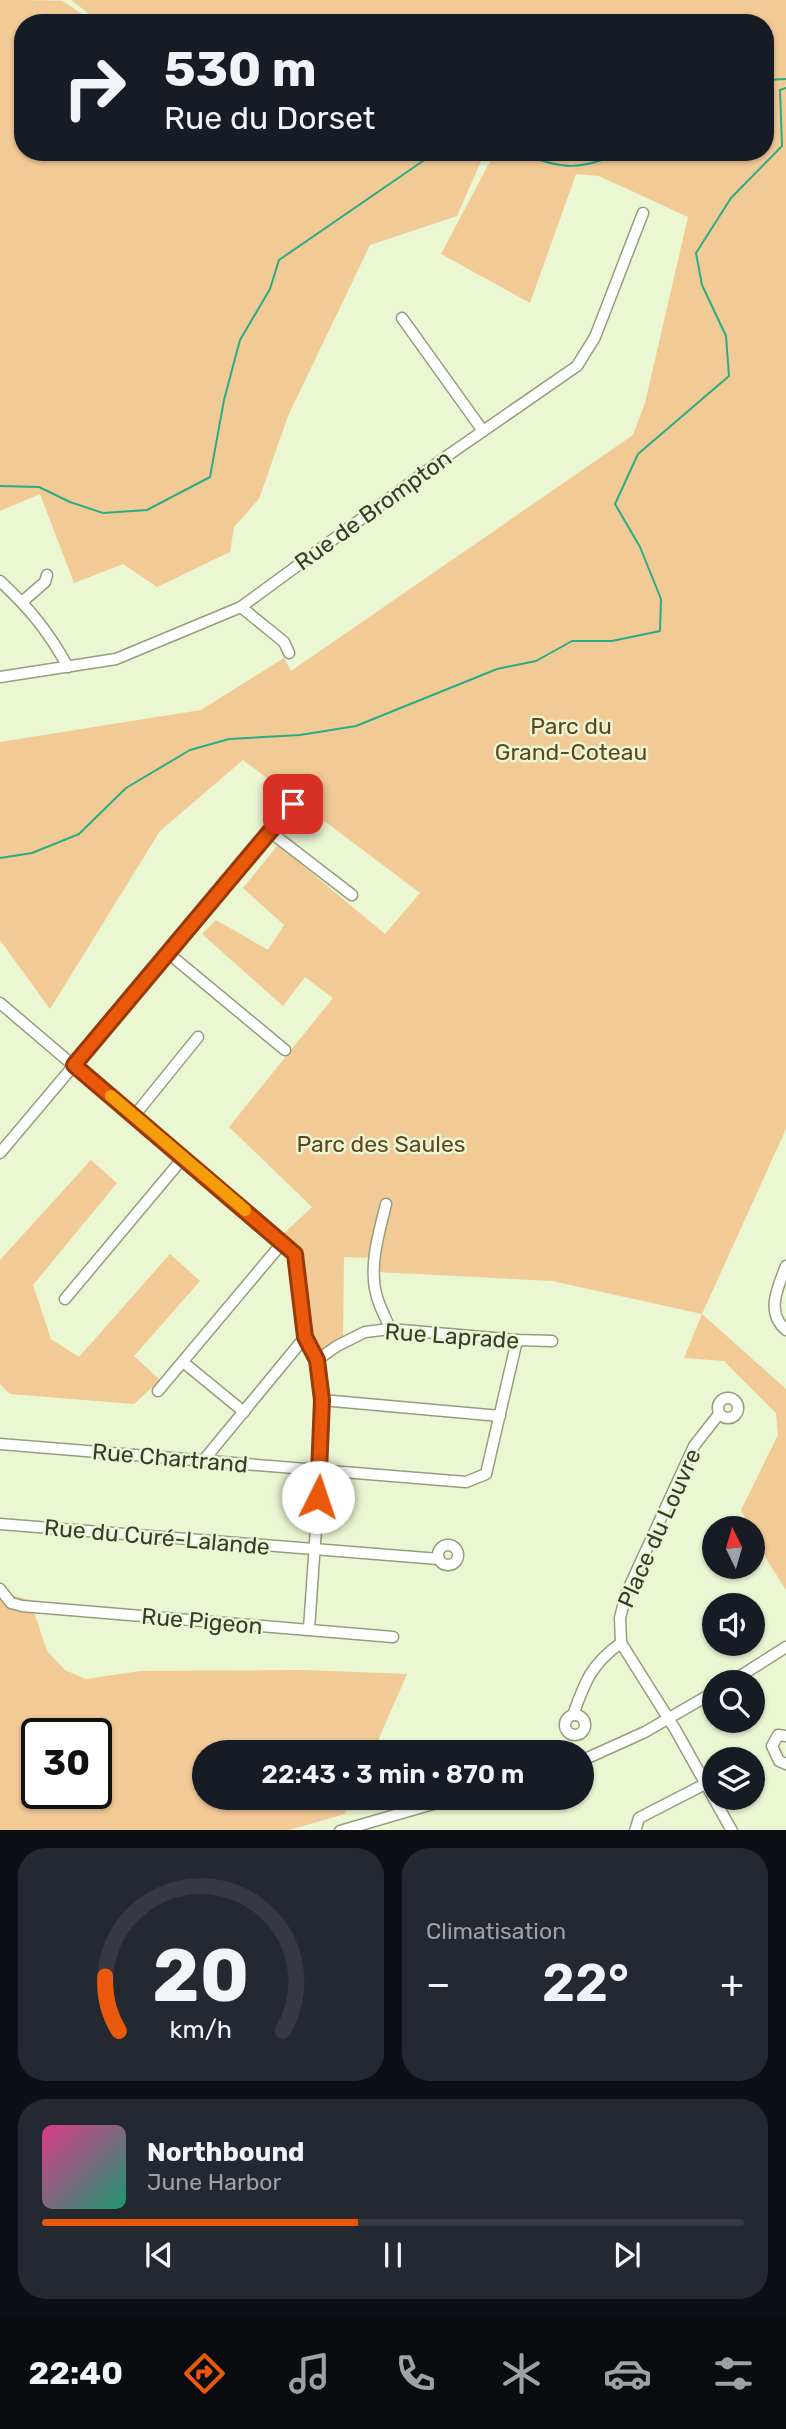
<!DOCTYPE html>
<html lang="fr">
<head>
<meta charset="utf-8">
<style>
	:root { --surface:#171b24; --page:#242831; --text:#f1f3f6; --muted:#9ea1a6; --line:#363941; --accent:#ea580c }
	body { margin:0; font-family:Rubik,sans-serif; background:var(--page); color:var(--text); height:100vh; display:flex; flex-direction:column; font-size:26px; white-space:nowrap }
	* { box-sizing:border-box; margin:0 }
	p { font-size:23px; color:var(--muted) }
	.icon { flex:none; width:38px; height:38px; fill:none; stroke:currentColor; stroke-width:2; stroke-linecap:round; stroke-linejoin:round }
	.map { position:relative; height:1830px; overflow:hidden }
	.panel { display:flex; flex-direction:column; gap:18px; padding:18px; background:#0d0f14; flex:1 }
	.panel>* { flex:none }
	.hud { position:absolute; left:14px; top:14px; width:760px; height:147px; border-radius:28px; box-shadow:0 2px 5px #0004; background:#171b24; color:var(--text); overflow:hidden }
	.needle { width:46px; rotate:355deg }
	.tools { position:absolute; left:702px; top:1516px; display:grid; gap:14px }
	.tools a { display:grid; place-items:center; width:63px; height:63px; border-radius:50%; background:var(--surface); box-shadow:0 2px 5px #0004; font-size:35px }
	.speed { position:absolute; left:21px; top:1718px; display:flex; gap:14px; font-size:35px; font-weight:700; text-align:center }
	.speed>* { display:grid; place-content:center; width:91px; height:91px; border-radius:50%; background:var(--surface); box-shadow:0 2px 5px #0004; line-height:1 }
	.speed .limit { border:4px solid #111; border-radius:10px; background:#fff; color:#111 }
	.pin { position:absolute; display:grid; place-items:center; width:60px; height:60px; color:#fff; margin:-30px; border-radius:14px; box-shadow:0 4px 10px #0006 }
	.me { position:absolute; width:77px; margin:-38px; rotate:4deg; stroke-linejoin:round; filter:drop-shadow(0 0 5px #0008) }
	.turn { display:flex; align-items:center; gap:24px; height:147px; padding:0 35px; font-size:32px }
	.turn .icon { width:91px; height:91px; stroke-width:2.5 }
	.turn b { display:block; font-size:49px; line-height:60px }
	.big { font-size:52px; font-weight:600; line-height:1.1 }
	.panel .widget { flex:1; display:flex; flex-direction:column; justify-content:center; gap:10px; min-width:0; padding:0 24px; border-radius:28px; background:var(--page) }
	.panel .dial { align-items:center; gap:0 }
	.dial svg { height:182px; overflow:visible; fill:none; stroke:var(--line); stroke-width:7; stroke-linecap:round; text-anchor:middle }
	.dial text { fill:var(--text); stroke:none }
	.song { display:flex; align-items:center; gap:21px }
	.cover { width:84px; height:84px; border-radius:10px; background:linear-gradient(135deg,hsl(330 70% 55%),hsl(160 70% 35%)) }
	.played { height:7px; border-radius:4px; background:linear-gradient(90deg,var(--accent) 45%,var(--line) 45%) }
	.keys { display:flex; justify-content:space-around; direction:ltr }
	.heat { display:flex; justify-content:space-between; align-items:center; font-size:38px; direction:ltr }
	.panel .tiles { flex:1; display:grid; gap:18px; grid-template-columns:1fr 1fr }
	.widget:last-child { grid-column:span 2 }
	.trip { position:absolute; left:192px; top:1740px; width:402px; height:70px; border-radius:35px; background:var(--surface); box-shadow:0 2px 5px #0004; font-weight:600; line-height:70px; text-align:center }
	.tabs { display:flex; height:112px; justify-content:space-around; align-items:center; background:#090b0e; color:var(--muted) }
	.tabs .icon { width:49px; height:49px }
	.tabs .on { color:var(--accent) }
	.tabs b { font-size:32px; color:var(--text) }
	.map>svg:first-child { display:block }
	.green { fill:#f2ca96; fill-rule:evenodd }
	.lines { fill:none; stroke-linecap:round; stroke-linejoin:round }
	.stream { stroke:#28ad85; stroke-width:2 }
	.minor-casing { stroke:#959e7e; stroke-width:13 }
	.minor { stroke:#fff; stroke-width:10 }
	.route-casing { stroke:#983908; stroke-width:18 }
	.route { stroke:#ea580c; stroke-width:12 }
	.slow { stroke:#f59e0b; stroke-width:12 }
	.labels { text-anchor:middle; stroke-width:5; stroke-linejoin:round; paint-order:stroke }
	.street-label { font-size:23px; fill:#383c2e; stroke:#ebf6d3 }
	.park-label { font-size:23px; fill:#5f4621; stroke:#ebf6d3 }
</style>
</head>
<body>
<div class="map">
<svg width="786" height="1831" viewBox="0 0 786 1831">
	<rect width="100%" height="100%" fill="#ebf6d3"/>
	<g class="green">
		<path d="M0 0C14 0 51 0 62 1 74 7 83 16 95 23H23V152H485L457 216 370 245 288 416 259 499 234 527 230 552 157 587 123 564 74 583 40 494 0 511Z"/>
		<polygon points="71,0 786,0 786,1129 702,1314 786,1389 786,1590 767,1560 752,1528 750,1528 741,1510 778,1435 776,1413 724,1361 684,1358 702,1314 552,1281 377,1272 373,1258 344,1257 343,1338 316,1357 310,1337 297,1248 279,1238 312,1207 229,1127 333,998 305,977 283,1006 202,934 216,920 268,950 284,925 243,888 278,845 385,934 420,893 243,760 160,831 50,1009 0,940 0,742 201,710 284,658 291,671 633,435 645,403 688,217 599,176 576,174 530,303 441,254 495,152 765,152 765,23 101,23"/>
		<polygon points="91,1160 117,1183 33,1285 51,1339 79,1357 170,1254 200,1281 134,1356 160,1380 134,1404 10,1394 0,1384 0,1260"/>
		<path d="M0 1583 7 1594 30 1600 47 1651 65 1670 86 1679 140 1671 304 1670 407 1674 373 1752H205V1797H352L345 1814 289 1830H0ZM37 1734H96V1794H37Z"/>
	</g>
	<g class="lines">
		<g class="stream">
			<polyline points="765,80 786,79"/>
			<path d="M520 152C562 171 581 170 623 152"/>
			<polyline points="0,486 39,487 70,502 103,513 147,510 210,477 224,400 240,340 270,289 279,260 436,152"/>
			<polyline points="0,858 32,853 79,834 126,788 190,750 229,739 300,735 356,726 497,669 536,661 572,641 612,641 660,631 661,599 640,547 615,504 638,454 729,376 726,336 702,285 696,253 731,198 782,146 780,90 786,88"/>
		</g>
		<defs>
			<g id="minor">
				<polyline points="402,318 483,431"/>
				<path d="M0 581C30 609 48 631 68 667"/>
				<polyline points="22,602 45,582 47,575"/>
				<polyline points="241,607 284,642 289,653"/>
				<polyline points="0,677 116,659 241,607 447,456 577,366 595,337 643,213"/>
				<polyline points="269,831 352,895"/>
				<polyline points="168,953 285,1050"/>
				<polyline points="0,1003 295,1254 305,1337 317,1360 322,1400 320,1471 309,1629"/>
				<polyline points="134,1116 198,1037"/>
				<polyline points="0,1153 294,804"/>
				<path d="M386 1204C379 1233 368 1267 377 1297 380 1308 386 1318 390 1329"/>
				<path d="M786 1266C778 1287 765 1312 786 1330"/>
				<polyline points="65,1299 183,1158"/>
				<polyline points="317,1360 337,1346 365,1332 390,1329 517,1340 552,1341"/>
				<polyline points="183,1362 244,1412"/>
				<polyline points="158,1391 283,1242"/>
				<circle cx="728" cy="1408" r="10"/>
				<polyline points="322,1400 500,1416"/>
				<polyline points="719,1414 694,1446 626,1594 620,1618 621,1643 675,1729 732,1831"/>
				<polyline points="0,1444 466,1482 486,1474 517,1340"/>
				<polyline points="203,1461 305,1337"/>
				<polyline points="0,1524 439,1559"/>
				<circle cx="448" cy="1555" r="10"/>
				<polyline points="0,1589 11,1603 22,1606 393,1637"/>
				<polyline points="731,1682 786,1647"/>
				<path d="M573 1715C585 1682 591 1664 621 1643"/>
				<circle cx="575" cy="1725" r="10"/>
				<polyline points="786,1736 778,1735 772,1746 779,1761 786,1764"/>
				<polyline points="583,1760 645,1732 714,1692"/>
				<polyline points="340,1831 457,1797"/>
				<polyline points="635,1831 639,1818 705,1784"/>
			</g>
		</defs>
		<use href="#minor" class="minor-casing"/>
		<use href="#minor" class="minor"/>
	</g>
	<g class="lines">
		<defs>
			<polyline id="route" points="293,804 74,1065 295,1254 305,1337 317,1360 322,1400 318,1497"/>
		</defs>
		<use href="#route" class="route-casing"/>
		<use href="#route" class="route"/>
		<polyline class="slow" points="111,1096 245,1210"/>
	</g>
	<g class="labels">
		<g class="street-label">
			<text transform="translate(373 510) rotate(-36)" y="8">Rue de Brompton</text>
			<text transform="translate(452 1336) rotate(4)" y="8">Rue Laprade</text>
			<text transform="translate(170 1458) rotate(5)" y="8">Rue Chartrand</text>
			<text transform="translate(659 1528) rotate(-66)" y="8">Place du Louvre</text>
			<text transform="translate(157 1537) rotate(5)" y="8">Rue du Curé-Lalande</text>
			<text transform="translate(202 1621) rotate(5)" y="8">Rue Pigeon</text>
		</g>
		<g class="park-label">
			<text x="571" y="734">Parc du<tspan x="571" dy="26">Grand-Coteau</tspan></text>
			<text x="381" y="1152">Parc des Saules</text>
		</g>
	</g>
</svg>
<div class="tools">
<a><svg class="needle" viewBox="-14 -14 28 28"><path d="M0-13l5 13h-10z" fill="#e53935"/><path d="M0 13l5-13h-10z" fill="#9ea1a6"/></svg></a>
<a><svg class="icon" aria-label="sound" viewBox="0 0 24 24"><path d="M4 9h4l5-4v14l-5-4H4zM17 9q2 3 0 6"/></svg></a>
<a><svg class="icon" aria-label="search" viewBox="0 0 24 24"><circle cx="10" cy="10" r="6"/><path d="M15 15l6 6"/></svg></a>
<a><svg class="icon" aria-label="layers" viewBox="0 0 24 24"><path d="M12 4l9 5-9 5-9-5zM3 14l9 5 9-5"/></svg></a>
</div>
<div class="speed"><div class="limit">30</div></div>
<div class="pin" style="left:293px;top:804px;background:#d93025"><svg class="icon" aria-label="arrive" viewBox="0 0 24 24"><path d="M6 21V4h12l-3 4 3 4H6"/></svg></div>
<svg class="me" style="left:318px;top:1497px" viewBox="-20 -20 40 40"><circle r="19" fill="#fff"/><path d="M0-13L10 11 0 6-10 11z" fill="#ea580c"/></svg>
<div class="trip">22:43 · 3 min · 870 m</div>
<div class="hud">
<div class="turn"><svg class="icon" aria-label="right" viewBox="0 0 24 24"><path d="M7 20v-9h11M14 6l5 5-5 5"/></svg><div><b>530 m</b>Rue du Dorset</div></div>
</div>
</div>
<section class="panel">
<div class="tiles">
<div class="widget dial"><svg viewBox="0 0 100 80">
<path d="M14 69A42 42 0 1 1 86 69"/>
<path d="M14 69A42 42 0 0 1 8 45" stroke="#ea580c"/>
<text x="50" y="56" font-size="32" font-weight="700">20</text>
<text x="50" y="72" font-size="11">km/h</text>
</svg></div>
<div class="widget"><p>Climatisation</p>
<div class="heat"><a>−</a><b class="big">22°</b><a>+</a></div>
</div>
<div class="widget">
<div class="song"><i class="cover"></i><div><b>Northbound</b><p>June Harbor</p></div></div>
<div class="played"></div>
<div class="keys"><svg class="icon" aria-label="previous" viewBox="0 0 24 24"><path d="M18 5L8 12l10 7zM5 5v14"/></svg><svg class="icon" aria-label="pause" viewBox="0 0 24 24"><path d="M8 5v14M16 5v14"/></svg><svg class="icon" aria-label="next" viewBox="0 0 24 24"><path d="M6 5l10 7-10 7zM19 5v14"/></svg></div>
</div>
</div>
</section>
<nav class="tabs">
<b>22:40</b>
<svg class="icon on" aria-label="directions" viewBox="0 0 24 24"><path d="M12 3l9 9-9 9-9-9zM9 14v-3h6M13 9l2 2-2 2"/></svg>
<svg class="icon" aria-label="music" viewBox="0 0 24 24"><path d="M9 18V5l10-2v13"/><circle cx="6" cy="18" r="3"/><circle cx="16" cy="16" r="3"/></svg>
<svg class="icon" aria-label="phone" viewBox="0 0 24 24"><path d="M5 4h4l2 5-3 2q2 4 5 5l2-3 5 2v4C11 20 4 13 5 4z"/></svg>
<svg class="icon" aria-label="climate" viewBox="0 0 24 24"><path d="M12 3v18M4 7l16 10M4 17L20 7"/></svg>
<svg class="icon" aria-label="car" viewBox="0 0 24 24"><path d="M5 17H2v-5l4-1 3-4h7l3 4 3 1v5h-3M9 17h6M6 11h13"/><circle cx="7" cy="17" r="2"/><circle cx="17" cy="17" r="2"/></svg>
<svg class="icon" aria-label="filters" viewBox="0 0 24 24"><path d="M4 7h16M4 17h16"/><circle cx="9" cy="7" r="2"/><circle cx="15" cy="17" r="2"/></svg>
</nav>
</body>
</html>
